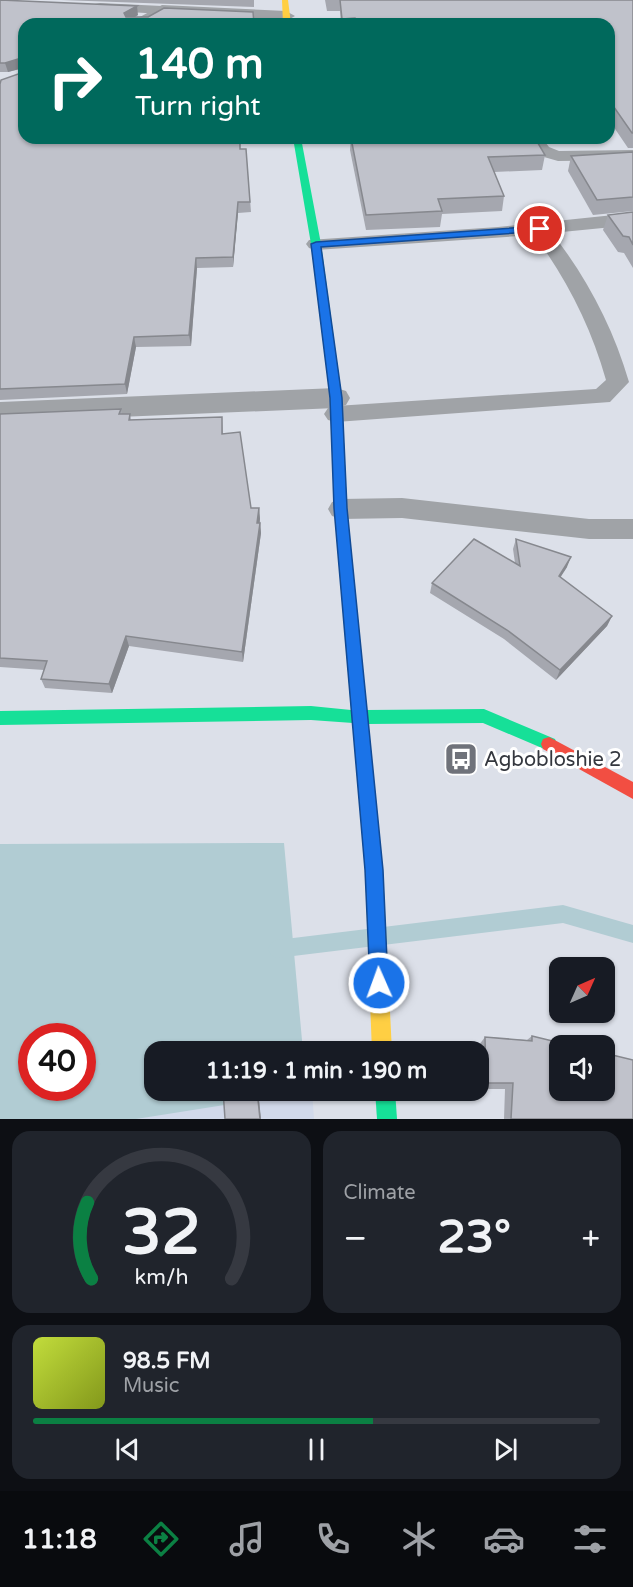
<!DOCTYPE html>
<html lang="en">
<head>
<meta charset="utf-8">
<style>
	:root { --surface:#171b24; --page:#20242c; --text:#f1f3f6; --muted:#9ea1a6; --line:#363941; --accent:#0b8043 }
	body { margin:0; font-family:"Varela Round",sans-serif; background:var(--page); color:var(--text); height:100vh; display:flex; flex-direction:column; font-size:22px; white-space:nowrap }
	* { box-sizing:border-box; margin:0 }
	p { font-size:20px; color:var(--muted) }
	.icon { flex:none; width:33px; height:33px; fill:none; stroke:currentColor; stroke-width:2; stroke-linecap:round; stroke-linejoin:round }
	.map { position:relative; height:1119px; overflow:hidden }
	.panel { display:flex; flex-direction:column; gap:12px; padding:12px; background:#0d0f14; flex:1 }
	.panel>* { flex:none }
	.hud { position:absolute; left:18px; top:18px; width:597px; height:126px; border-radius:18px; box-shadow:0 2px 4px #0004; background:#00695c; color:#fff; overflow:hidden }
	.needle { width:39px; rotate:45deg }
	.buttons { position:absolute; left:549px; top:957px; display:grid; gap:12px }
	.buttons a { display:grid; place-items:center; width:66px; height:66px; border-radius:12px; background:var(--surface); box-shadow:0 2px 4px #0004; font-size:30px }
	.speed { position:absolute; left:18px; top:1023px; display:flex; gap:12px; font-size:30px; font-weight:700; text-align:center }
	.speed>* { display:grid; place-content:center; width:78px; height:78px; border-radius:50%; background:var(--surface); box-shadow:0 2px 4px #0004; line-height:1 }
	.speed .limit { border:9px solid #d22; background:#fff; color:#111 }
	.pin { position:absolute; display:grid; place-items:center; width:51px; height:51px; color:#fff; margin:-26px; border:3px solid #fff; border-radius:50%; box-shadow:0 2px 6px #0007 }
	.me { position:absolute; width:66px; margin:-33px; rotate:358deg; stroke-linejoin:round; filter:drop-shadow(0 0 4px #0008) }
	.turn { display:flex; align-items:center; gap:21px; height:126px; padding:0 18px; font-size:27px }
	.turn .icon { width:78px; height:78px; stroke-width:2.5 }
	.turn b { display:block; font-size:42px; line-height:51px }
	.big { font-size:45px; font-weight:700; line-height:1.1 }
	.panel .card { flex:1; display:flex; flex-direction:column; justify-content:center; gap:9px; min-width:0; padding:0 21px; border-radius:18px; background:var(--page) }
	.panel .dial { align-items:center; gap:0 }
	.dial svg { height:156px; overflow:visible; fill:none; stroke:var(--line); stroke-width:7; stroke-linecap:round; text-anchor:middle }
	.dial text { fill:var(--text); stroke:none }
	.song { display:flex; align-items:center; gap:18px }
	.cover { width:72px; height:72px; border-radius:9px; background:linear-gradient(135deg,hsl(70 70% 55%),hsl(70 70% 35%)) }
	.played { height:6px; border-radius:3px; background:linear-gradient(90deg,var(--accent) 60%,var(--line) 60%) }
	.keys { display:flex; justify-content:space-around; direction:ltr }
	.heat { display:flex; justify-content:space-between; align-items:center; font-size:33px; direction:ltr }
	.panel .tiles { flex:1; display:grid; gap:12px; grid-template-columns:1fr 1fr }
	.card:last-child { grid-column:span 2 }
	.trip { position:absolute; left:144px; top:1041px; width:345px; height:60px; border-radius:18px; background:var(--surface); box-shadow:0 2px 4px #0004; font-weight:700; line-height:60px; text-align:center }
	.tabs { display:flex; height:96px; justify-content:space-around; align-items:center; background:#090b0e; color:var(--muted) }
	.tabs .icon { width:42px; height:42px }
	.tabs .on { color:var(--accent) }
	.tabs b { font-size:27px; color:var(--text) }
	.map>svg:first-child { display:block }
	.built { fill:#d1d9ea }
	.water { fill:#b1ccd3; fill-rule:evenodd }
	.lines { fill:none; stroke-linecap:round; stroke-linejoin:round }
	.stream { fill:#b1ccd3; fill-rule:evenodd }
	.lane { fill:#a0a3a7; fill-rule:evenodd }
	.street { fill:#a0a3a7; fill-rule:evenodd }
	.fast { fill:#16e098; fill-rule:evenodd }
	.slow { fill:#ffcf43; fill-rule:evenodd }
	.jam { fill:#f24e42; fill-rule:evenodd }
	.wall { fill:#a5a7af }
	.shaded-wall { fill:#86888e }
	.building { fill:#c0c2cb; stroke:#86888e; stroke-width:1.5 }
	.route { fill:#1a73e8; stroke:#114b97; stroke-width:1.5 }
	.labels { text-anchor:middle; stroke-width:6; stroke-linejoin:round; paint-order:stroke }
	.poi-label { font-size:20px; fill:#34373e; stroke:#fff; text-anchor:start }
</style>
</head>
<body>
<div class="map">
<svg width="633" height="1119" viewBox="0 0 633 1119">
	<rect width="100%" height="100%" fill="#dce0e9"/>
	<polygon class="built" points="0,1060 32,1088 312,1091 314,1119 0,1119"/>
	<path class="water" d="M284 843 303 1051 154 1052V1090L306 1092 136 1119H0V844ZM32 1036H82V1088H32Z"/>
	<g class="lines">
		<polygon class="stream" points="563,905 633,925 633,943 563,923 277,958 271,955 268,949 271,943 277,940"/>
		<g class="lane">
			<polygon points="100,3 162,6 169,10 162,14 95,10 95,4"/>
			<polygon points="525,138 542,138 549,147 559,151 633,150 633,160 558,161 537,155"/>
			<path d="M633 213V225L552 233C587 278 613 327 629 382L610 402 336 422 328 420 324 414 328 408 336 406 596 389 606 380C591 327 567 279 534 235L316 250 309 248 306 244 309 240 498 227Z"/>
			<polygon points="402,498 589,519 633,519 633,539 589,539 402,518 341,519 332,516 328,509 332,502 341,499"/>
		</g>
		<g class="street">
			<polygon points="162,5 286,11 295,16 286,21 165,15 149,24 127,24"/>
			<polygon points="336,388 346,391 350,398 346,405 336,408 0,422 0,402"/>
		</g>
		<g class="fast">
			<polygon points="293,138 301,138 321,244 342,398 347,509 367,710 484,709 555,739 557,744 555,749 549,751 483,723 368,724 372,764 370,769 364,771 358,769 356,764 353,723 311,720 0,725 0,711 311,706 351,710 335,509 330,398 311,244"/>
			<polygon points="375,1090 395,1090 397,1119 377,1119"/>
		</g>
		<g class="slow">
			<polygon points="282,0 288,0 291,24 283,24"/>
			<polygon points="364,757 370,759 372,764 383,870 392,1052 372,1052 365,870 356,764 358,759"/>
		</g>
		<polygon class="jam" points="549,737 633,782 633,799 543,749 541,744 543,739"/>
	</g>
	<g class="wall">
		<polygon points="0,0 138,15 135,17 253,12 24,24 240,149 246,149 251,212 238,213 233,267 197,268 191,346 136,347 127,394 0,400 0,84 24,72 24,68 8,72 0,72"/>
		<polygon points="61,0 254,0 254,7"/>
		<polygon points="325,0 633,0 633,148 628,148 609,120 609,24 341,24 340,11 327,11"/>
		<polygon points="351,138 535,138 545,155 542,170 494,172 504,196 502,211 442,214 440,227 366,230 350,150"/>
		<polygon points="633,152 633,211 593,215 568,171 571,156"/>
		<polygon points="633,212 633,268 624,253 618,252 603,230 608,215"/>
		<polygon points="121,409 122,414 130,414 131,420 222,417 223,433 251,508 259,508 261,533 243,662 129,646 112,693 45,688 41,679 44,670 0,667 0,414"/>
		<polygon points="516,539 567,567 560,577 612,616 607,626 556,680 504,639 430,593 432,583 515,563 513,549"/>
		<polygon points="532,1036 633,1119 504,1119 505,1089 480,1089 479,1045 485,1037 527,1040"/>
	</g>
	<g class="shaded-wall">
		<polygon points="137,6 138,15 126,22 124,13"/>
		<polygon points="21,58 23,68 8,72 5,63"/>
		<polygon points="238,202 238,213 233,267 233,257"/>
		<polygon points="196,258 197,268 191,346 189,335"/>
		<polygon points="134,337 136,347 127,394 125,384"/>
		<polygon points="259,508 260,519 258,533 257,523"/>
		<polygon points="260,523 261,533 243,662 242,652"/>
		<polygon points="571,557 567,567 555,586 559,576"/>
		<polygon points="612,616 607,626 556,680 560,670"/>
		<polygon points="126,636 129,646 112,693 109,684"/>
		<polygon points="257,1090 258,1090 261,1119 260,1119"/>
	</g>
	<g class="building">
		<polygon points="0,0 137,6 124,13 126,17 148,17 164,8 253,12 254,24 24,24 24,138 240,138 240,149 246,149 250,202 238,202 233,257 196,258 189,335 134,337 125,384 0,389 0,84 1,80 24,72 24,60 21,58 5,63 0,63"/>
		<polygon points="340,0 633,0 633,133 632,133 609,100 609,24 356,24 355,18 342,19"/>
		<polygon points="351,138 535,138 545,155 488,157 504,196 438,199 442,211 366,215"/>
		<polygon points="633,152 633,197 597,200 571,156"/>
		<polygon points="633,212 633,245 629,237 623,236 608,215"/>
		<polygon points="121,409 119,414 130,414 129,420 222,417 222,434 240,432 251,508 259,508 257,523 260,523 242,652 126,636 109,684 41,679 47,661 0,658 0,414"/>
		<polygon points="474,539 520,566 516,539 571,557 559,576 612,616 560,670 507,630 432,583"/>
		<polygon points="532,1036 573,1046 560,1046 560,1090 604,1090 604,1053 633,1060 633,1119 511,1119 513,1083 486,1083 485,1037 532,1041"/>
		<polygon points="223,1090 257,1090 260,1119 225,1119"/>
	</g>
	<polygon class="route" points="540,226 544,229 543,231 321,247 342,398 347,508 383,870 388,983 386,990 379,993 372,990 370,983 365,870 334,508 330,398 311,244 316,242"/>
	<defs>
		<symbol id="bus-square" viewBox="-11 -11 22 22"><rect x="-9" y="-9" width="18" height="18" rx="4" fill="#6f727a" stroke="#fff"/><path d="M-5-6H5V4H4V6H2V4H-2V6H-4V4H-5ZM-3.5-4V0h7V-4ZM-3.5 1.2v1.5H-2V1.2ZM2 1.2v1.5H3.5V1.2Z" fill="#fff"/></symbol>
	</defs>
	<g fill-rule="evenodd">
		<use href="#bus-square" x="442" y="740" width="38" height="38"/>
	</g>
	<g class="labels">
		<g class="poi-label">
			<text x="484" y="766">Agbobloshie 2</text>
		</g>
	</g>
</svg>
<div class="buttons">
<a><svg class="needle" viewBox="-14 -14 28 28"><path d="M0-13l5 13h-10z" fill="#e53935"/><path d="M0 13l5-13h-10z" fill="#9ea1a6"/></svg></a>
<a><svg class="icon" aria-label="sound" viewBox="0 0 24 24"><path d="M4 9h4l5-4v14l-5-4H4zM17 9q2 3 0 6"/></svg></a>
</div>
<div class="speed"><div class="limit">40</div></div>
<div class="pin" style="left:540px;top:229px;background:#d93025"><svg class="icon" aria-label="arrive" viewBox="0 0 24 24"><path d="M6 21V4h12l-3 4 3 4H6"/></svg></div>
<svg class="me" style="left:379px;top:983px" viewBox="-20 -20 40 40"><circle r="17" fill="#1a73e8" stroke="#fff" stroke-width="3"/><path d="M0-11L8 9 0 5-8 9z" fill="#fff"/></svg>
<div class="trip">11:19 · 1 min · 190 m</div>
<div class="hud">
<div class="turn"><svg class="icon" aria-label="right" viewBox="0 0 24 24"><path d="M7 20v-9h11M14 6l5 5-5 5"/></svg><div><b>140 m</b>Turn right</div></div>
</div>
</div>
<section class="panel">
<div class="tiles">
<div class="card dial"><svg viewBox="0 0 100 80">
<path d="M14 69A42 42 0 1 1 86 69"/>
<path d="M14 69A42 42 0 0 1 12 30" stroke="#0b8043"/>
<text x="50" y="56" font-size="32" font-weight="700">32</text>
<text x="50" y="72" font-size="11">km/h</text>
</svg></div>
<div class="card"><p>Climate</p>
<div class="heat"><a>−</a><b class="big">23°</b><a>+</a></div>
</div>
<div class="card">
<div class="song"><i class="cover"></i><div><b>98.5 FM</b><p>Music</p></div></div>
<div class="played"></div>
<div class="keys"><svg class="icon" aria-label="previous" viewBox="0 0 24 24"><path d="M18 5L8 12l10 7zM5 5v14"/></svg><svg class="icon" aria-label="pause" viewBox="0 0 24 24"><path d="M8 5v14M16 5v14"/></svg><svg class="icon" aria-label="next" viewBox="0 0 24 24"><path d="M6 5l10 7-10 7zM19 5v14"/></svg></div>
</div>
</div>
</section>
<nav class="tabs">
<b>11:18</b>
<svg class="icon on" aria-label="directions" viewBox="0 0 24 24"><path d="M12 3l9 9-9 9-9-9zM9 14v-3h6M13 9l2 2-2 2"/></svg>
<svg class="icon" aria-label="music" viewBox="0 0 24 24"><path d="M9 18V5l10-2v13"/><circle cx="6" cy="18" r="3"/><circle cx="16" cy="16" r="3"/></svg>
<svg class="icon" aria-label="phone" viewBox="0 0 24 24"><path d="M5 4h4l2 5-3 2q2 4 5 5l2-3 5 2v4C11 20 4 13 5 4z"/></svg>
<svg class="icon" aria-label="climate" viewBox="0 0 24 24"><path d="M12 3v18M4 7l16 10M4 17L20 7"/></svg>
<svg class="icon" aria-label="car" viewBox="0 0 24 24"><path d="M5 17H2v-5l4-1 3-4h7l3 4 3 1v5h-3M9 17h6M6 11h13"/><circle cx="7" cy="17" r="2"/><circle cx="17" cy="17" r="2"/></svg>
<svg class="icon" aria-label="filters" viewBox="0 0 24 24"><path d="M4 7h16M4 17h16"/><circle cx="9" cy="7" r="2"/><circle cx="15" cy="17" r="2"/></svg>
</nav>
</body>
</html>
